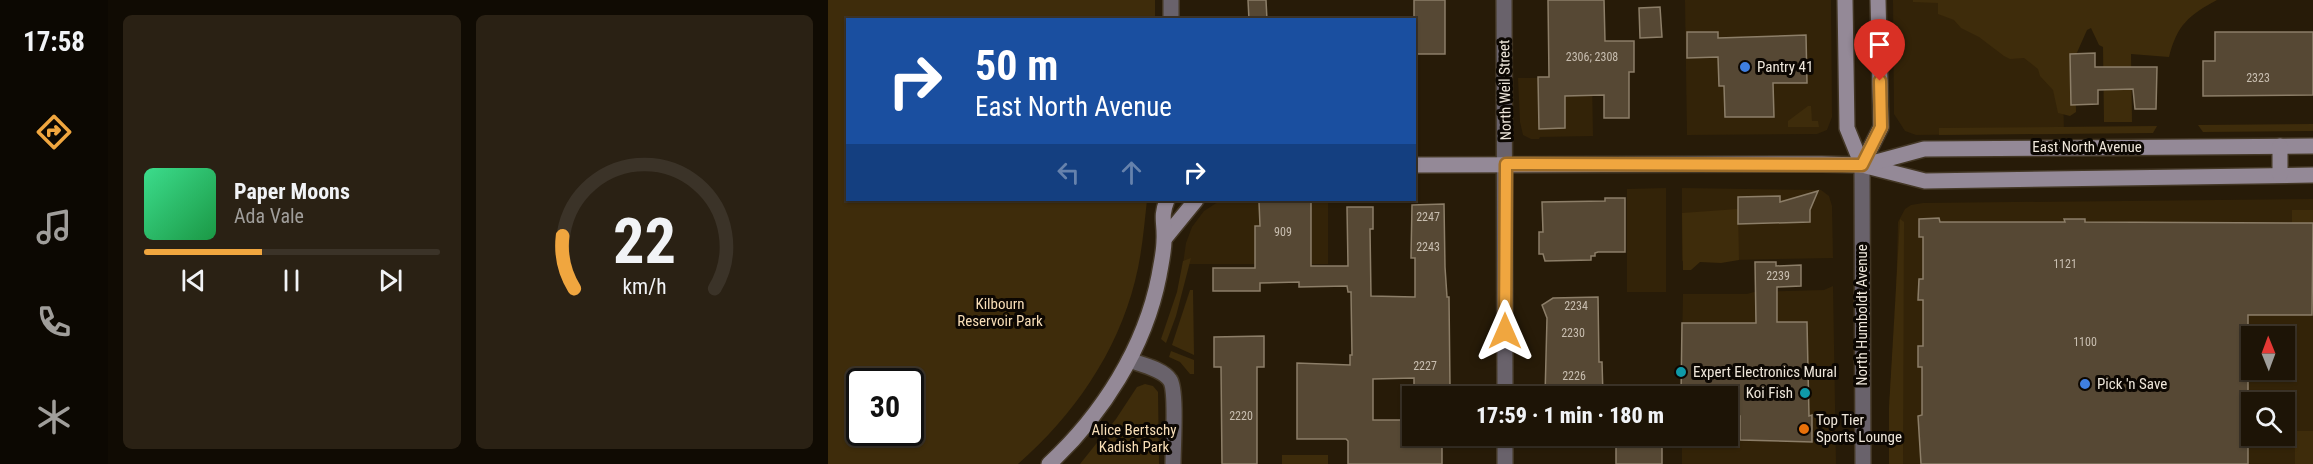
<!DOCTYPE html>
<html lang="en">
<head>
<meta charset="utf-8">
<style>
	:root { --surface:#1d1406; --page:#2a2114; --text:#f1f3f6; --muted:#a09e9b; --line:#3b3328; --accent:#f0a63f }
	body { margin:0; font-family:"Roboto Condensed",sans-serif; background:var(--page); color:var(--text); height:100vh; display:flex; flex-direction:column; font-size:22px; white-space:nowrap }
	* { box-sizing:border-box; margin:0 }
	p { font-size:20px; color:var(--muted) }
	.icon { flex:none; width:33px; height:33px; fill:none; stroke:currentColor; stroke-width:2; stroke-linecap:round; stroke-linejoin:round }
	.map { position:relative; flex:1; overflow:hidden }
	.panel { display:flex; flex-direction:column; gap:15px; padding:15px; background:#100b03; width:720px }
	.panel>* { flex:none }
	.top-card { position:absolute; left:18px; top:18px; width:570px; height:183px; border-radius:0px; box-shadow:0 2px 4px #0004,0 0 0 2px var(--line); background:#1a4fa0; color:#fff; overflow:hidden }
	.needle { width:39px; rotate:359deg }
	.controls { position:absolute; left:1413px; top:326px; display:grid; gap:12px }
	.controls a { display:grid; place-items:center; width:54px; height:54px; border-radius:0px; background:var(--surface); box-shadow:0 2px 4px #0004,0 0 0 2px var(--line); font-size:30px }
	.speed { position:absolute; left:18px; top:368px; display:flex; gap:12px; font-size:30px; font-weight:700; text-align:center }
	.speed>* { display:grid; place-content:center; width:78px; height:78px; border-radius:50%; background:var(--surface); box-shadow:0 2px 4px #0004,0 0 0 2px var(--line); line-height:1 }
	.speed .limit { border:3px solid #111; border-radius:9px; background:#fff; color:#111 }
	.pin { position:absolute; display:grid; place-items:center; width:51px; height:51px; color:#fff; margin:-62px -26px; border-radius:50% 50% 50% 0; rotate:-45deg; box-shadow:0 0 6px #0007 }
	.pin .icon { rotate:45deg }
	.me { position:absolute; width:66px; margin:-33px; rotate:0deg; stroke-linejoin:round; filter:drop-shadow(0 0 4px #0008) }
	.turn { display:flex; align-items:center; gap:21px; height:126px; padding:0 30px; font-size:27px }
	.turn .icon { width:78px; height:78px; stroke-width:2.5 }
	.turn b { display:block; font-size:42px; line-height:51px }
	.lanes { display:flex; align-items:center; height:57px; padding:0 30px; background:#0003; justify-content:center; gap:30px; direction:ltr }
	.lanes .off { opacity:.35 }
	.panel .widget { flex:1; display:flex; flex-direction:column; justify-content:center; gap:9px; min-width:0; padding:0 21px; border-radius:9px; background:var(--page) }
	.panel .dial { align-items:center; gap:0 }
	.dial svg { height:156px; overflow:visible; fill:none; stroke:var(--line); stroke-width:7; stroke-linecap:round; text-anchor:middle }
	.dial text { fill:var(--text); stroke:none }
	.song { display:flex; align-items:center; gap:18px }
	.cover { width:72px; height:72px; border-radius:9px; background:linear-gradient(135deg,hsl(150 70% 55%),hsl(140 70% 35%)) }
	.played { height:6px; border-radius:3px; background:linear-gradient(90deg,var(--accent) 40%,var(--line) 40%) }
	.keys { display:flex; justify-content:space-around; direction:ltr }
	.panel .tiles { flex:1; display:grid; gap:15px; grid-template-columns:repeat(2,1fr) }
	.trip { position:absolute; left:574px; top:386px; width:336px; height:60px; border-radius:0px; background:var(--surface); box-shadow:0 2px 4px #0004,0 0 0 2px var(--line); font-weight:800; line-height:60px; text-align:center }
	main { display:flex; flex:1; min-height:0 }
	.menu { display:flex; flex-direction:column; width:108px; justify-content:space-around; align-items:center; background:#0c0802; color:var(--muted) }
	.menu .icon { width:42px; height:42px }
	.menu .current { color:var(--accent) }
	.menu b { font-size:27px; color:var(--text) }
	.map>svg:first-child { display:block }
	.built { fill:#332308; fill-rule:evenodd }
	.green { fill:#3e2c0b; fill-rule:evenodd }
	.building { fill:#564834; stroke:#8c7e68; stroke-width:1.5 }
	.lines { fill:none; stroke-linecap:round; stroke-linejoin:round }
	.minor-casing { stroke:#433725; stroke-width:18 }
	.tertiary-casing { stroke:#433725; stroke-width:18 }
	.secondary-casing { stroke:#433725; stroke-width:18 }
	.minor { stroke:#69626b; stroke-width:15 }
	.tertiary { stroke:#69626b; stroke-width:15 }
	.secondary { stroke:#948997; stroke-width:15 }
	.route-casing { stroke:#9c6c29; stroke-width:15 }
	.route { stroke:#f0a63f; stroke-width:10 }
	.shop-dot { fill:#3f7fe0; stroke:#0c0702; stroke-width:2 }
	.culture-dot { fill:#0f9aa8; stroke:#0c0702; stroke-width:2 }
	.food-dot { fill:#e8710a; stroke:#0c0702; stroke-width:2 }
	.labels { text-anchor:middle; stroke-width:6; stroke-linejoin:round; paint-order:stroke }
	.number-label { font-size:12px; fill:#c8beb0 }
	.poi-label { font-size:15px; fill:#eee6da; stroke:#0c0702; text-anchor:start }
	.street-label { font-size:15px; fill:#eee6da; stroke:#0c0702 }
	.park-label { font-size:15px; fill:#f8deb7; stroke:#0c0702 }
</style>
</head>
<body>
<main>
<nav class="menu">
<b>17:58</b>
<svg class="icon current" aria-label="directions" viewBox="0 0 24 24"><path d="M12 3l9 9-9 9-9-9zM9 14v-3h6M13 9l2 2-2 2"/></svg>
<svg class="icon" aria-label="music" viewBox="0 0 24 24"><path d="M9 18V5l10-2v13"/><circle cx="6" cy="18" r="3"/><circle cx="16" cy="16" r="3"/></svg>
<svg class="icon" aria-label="phone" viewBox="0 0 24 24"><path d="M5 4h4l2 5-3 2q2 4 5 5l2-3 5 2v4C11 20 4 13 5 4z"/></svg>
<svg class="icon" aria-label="climate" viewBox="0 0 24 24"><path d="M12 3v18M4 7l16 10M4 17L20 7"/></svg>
</nav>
<section class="panel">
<div class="tiles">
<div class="widget">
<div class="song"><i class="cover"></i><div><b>Paper Moons</b><p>Ada Vale</p></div></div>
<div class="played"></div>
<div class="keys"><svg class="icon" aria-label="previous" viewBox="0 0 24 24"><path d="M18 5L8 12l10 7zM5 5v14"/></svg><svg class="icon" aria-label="pause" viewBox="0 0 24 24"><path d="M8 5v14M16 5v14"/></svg><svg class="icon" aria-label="next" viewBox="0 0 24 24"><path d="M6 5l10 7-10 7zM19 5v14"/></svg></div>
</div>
<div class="widget dial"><svg viewBox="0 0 100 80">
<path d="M14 69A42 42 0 1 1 86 69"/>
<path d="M14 69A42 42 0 0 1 8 42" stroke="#f0a63f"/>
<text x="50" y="56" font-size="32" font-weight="700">22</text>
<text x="50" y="72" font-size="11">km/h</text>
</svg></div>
</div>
</section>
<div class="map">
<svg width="1485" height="464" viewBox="0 0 1485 464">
	<rect width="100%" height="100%" fill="#271b08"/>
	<g class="built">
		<polygon points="857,0 1003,0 1004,117 999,130 989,134 859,135"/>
		<polygon points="1065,0 1233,0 1236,133 1088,135 1077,131 1066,114"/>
		<polygon points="764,77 765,136 712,137 711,139 703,139 695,135 692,122 690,78"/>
		<polygon points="838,188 838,292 799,292 799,189"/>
		<polygon points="854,188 993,190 1001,196 1004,206 1005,258 854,261"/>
		<path d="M1485 199V464H1061V408L1068 300 1070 222 1077 209 1083 205 1095 203ZM1424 336H1456V369H1424ZM1424 402H1456V435H1424Z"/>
		<polygon points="393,200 500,200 500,264 355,264 358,243 364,227 376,211"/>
		<polygon points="1005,286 1008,464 854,464 854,435 900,435 900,396 853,396 855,294 919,294 926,292 996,290"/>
	</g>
	<g class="green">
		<path d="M0 0H327V19L20 20V200H319C316 227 314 254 307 281 289 353 245 416 190 464H0ZM32 381H82V432H32Z"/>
		<path d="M1085 0H1389C1361 15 1349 25 1341 57L1303 54 1304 122H1276L1275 47 1271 45 1263 28 1259 30 1247 57 1248 112 1242 116 1230 113 1225 90 1212 76 1210 69 1196 58 1182 59 1176 56 1151 37 1133 28 1126 20 1110 14V3L1085 2Z"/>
		<polygon points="980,106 983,106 984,121 990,121 991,127 960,127 960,121"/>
		<polygon points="1485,124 1485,131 1482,131 1375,132 1370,125"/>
		<polygon points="1329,126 1325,133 1111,135 1111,128"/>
		<polygon points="910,209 911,260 893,263 872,262 863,270 855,270 854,213"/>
		<rect x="1464" y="210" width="21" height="13"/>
		<polygon points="1072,219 1076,222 1075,464 1061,464 1061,408"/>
		<polygon points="363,258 348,316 338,343 333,339 349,292 355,261"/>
		<polygon points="362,290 365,290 366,355 344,345"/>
		<polygon points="343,351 366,360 366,374 362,374 352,362 341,357"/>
		<polygon points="317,384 325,386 330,392 331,464 252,464 288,419 309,387"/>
		<rect x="1467" y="431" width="18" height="33"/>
		<rect x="454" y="455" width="46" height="9"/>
	</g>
	<g class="building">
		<polygon points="420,0 438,0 439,20 421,20"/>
		<rect x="586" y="0" width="31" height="54"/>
		<polygon points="720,0 776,0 777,41 806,41 806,72 801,72 801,118 776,118 776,95 737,96 737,128 711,129 710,77 721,77"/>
		<polygon points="832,7 834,37 812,38 811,8"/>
		<polygon points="859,32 890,32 890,38 978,35 979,83 945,83 946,117 897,117 896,86 891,86 890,57 859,58"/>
		<polygon points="1387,32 1485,32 1485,95 1375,96 1375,61 1387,61"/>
		<polygon points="1267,53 1267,67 1329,67 1328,109 1307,109 1305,89 1270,90 1270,104 1243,105 1242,54"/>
		<polygon points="990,191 982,210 982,222 910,224 910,197 952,196 952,202"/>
		<polygon points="777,198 797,198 797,252 770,252 767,253 767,256 763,256 763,260 717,261 715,254 711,254 711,232 715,232 714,202 777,201"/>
		<polygon points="431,202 483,202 483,266 520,266 519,207 545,207 545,229 542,229 543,296 587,297 587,258 583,258 584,205 616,204 617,267 619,297 621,297 622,387 586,388 586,378 545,379 545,420 585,420 585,435 614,435 614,464 520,464 520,441 518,439 469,439 469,363 522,365 522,355 524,355 523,292 520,292 519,286 471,287 471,282 432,283 432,291 385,291 385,268 427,268 427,226 432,226"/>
		<polygon points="1111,218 1112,222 1237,222 1236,219 1257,219 1257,222 1485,223 1484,315 1420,315 1420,464 1093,464 1090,416 1094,415 1094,367 1090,367 1090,346 1095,346 1095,300 1090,300 1091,279 1095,279 1095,237 1091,237 1091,219"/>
		<polygon points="927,262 948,262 948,266 973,265 973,286 949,287 949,322 979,322 981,416 984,415 984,442 912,440 912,416 900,416 900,396 853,396 854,323 928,323"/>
		<polygon points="770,297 771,362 774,362 775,396 717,396 719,318 714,305 725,298"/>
		<polygon points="436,336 436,367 429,367 429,464 394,464 393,367 386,367 386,337"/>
		<rect x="788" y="435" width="46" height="29"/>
	</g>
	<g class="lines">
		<defs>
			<g id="minor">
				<polyline points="343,0 343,20"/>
				<polyline points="676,0 677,396"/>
				<path d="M301 360C312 364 335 369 342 380 349 390 345 449 345 464"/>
				<polyline points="677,464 677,435"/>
			</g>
			<polyline id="tertiary" points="1034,165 1035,464"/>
			<g id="secondary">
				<polyline points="1017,0 1019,128 1034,165"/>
				<polyline points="586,165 994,164 1034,165 1097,181 1485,175"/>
				<polyline points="1034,165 1053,127 1050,0"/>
				<polyline points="1037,165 1096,149 1485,146"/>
				<polyline points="1452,175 1452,146"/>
				<polyline points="337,238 368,200"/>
				<path d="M221 464C274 415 317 348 331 276 333 264 336 252 336 240 337 222 332 218 339 200"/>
			</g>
		</defs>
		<use href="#minor" class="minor-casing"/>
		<use href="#tertiary" class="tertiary-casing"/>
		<use href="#secondary" class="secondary-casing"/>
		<use href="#minor" class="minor"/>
		<use href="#tertiary" class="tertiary"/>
		<use href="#secondary" class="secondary"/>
	</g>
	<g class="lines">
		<defs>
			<polyline id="route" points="677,331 678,164 1034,165 1053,127 1052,81"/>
		</defs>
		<use href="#route" class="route-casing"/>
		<use href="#route" class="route"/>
	</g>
	<g class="shop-dot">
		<circle cx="917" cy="67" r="6"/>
		<circle cx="1257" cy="384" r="6"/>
	</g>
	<g class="culture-dot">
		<circle cx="853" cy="372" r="6"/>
		<circle cx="977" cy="393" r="6"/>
	</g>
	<circle class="food-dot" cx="976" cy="429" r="6"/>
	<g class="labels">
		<g class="number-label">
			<text x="764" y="61">2306; 2308</text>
			<text x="1430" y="82">2323</text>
			<text x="600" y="221">2247</text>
			<text x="455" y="236">909</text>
			<text x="600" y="251">2243</text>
			<text x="1237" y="268">1121</text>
			<text x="950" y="280">2239</text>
			<text x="748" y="310">2234</text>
			<text x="745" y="337">2230</text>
			<text x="1257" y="346">1100</text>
			<text x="597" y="370">2227</text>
			<text x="746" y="380">2226</text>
			<text x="413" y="420">2220</text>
		</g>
		<g class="poi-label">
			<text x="929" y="72">Pantry 41</text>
			<text x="865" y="377">Expert Electronics Mural</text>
			<text x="1269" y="389">Pick 'n Save</text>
			<text x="965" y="398" text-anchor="end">Koi Fish</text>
			<text x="988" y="425">Top Tier<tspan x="988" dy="17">Sports Lounge</tspan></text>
		</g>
		<g class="street-label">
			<text transform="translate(677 90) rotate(-91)" y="5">North Weil Street</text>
			<text x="1259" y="152">East North Avenue</text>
			<text transform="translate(1034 315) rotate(-90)" y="5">North Humboldt Avenue</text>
		</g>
		<g class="park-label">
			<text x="172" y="309">Kilbourn<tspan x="172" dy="17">Reservoir Park</tspan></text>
			<text x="306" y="435">Alice Bertschy<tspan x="306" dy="17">Kadish Park</tspan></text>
		</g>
	</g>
</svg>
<div class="controls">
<a><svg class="needle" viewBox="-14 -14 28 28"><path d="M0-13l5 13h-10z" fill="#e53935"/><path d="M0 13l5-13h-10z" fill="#a09e9b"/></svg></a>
<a><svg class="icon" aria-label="search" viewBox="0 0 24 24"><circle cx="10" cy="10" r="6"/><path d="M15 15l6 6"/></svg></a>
</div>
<div class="speed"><div class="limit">30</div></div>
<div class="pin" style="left:1052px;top:81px;background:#d93025"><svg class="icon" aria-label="arrive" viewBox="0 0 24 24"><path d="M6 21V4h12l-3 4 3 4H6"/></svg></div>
<svg class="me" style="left:677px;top:331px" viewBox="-20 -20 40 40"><path d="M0-17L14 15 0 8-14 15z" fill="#f0a63f" stroke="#fff" stroke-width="4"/></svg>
<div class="trip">17:59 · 1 min · 180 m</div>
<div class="top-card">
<div class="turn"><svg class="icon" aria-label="right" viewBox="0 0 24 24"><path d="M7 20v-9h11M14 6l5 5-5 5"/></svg><div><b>50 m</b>East North Avenue</div></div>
<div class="lanes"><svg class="icon off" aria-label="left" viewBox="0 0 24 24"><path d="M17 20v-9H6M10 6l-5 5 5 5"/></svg><svg class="icon off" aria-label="ahead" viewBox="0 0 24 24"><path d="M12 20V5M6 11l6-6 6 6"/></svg><svg class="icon" aria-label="right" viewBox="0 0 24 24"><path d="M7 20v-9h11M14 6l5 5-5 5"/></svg></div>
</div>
</div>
</main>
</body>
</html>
